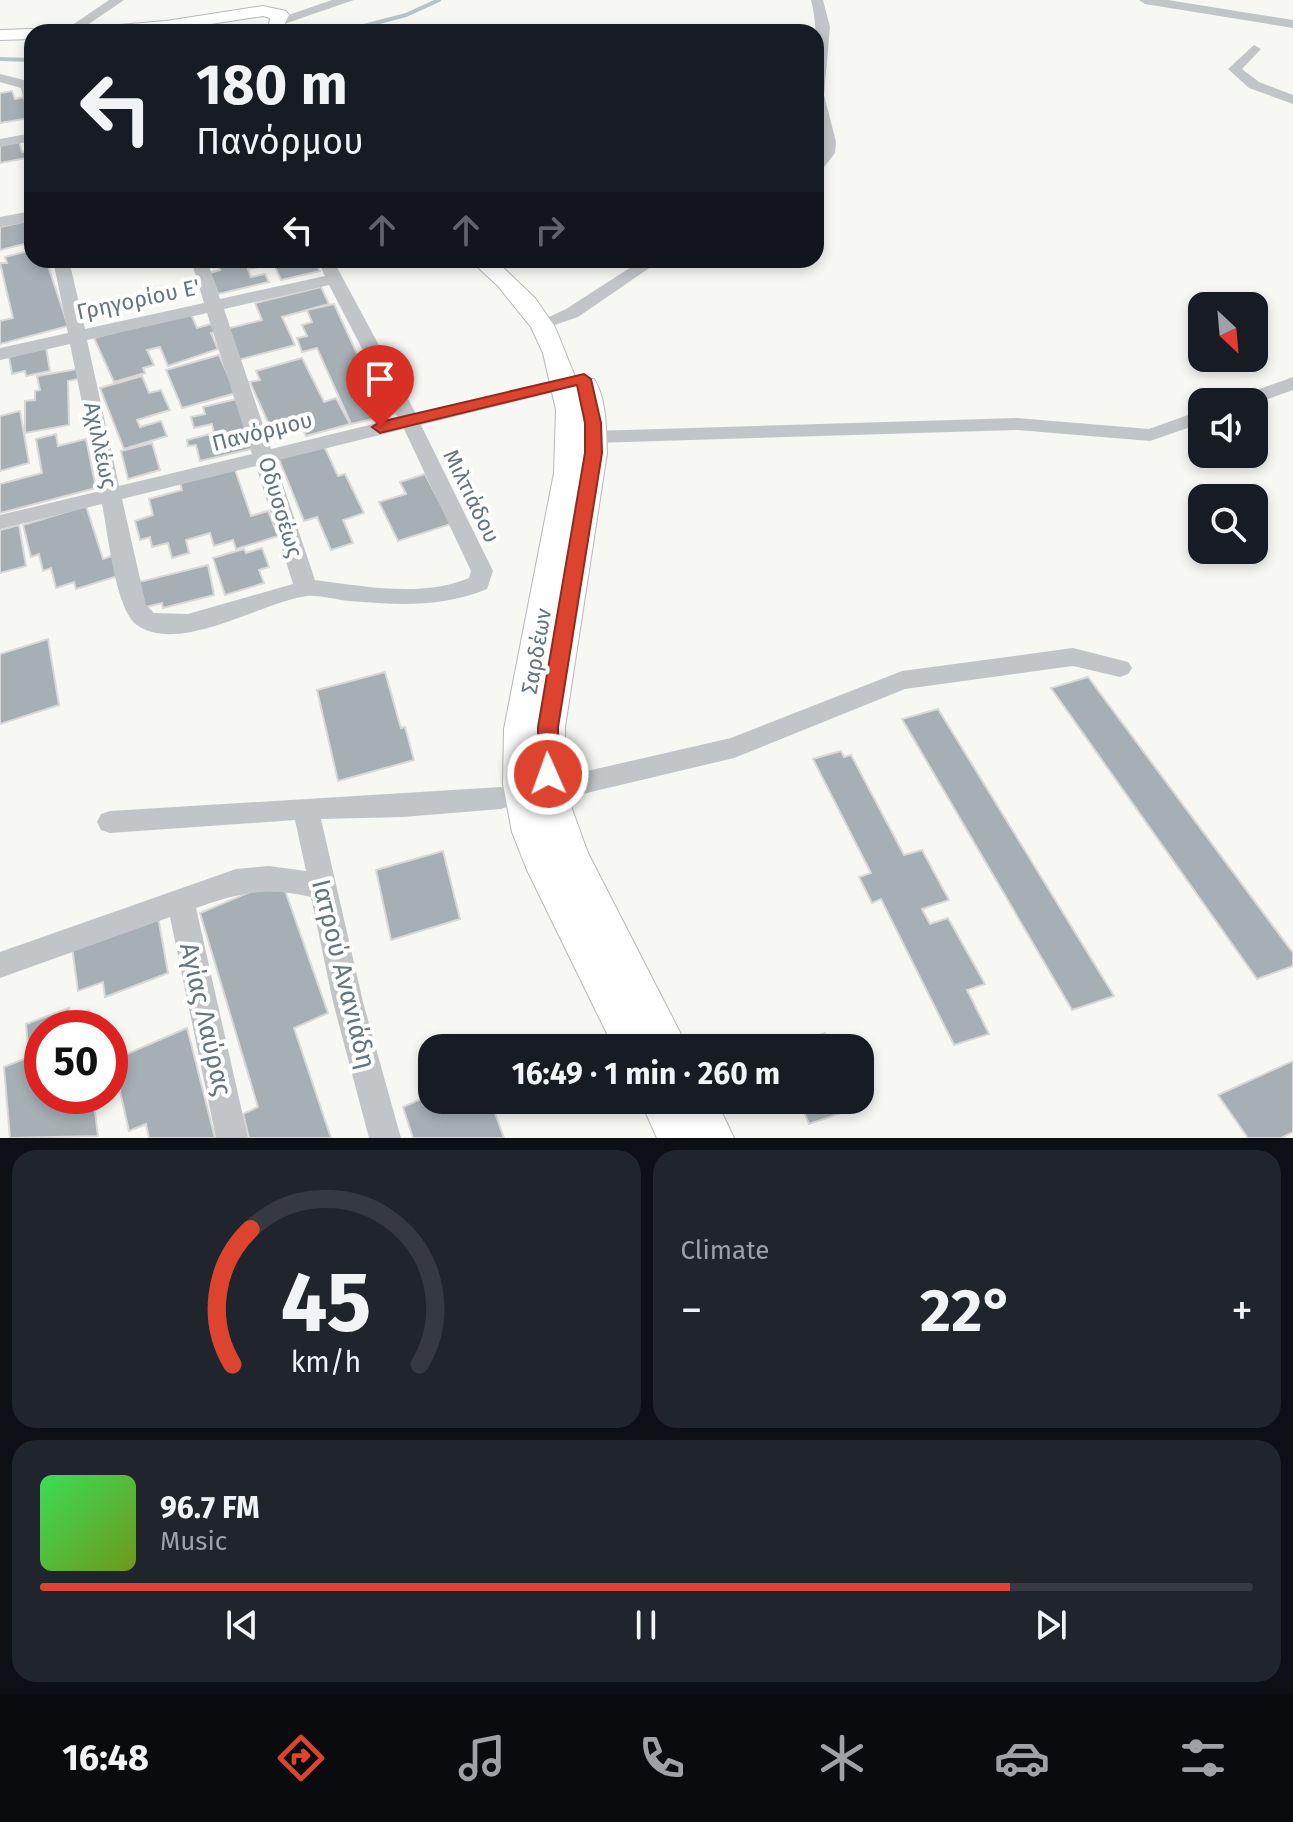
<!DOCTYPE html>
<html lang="en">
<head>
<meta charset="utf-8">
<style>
	:root { --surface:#171b24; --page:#20242c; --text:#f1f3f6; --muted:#9ea1a6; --line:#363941; --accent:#dd442f }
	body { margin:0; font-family:"Fira Sans",sans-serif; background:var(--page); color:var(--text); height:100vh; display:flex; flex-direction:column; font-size:30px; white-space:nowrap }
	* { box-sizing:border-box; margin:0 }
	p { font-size:26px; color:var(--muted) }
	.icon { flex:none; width:44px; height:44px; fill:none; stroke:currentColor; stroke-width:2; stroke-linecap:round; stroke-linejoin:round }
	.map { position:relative; height:1138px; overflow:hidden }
	.details { display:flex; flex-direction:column; gap:12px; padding:12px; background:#0d0f14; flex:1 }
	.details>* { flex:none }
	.guide { position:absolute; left:24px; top:24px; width:800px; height:244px; border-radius:24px; box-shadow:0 4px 12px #0003; background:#171b24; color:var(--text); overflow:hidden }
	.needle { width:52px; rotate:154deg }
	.buttons { position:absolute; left:1188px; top:292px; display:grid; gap:16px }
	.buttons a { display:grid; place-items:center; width:80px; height:80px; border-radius:16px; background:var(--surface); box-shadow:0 4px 12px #0003; font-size:40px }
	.speed { position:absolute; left:24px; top:1010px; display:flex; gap:16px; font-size:40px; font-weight:700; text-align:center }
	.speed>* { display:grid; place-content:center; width:104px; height:104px; border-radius:50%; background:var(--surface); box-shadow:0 4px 12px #0003; line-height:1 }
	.speed .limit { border:12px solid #d22; background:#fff; color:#111 }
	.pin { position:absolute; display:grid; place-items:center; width:68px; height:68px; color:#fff; margin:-82px -34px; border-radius:50% 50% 50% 0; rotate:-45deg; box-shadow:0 0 8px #0007 }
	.pin .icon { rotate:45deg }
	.me { position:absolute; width:88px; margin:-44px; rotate:358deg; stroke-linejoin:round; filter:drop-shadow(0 0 6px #0008) }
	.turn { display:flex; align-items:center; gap:28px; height:168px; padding:0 40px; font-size:36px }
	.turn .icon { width:104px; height:104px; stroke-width:2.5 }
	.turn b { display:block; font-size:56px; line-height:68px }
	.lanes { display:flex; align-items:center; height:76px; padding:0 40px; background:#0003; justify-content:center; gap:40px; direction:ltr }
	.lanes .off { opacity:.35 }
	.big { font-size:60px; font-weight:700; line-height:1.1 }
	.details .card { flex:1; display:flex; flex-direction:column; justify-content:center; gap:12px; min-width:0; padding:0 28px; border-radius:24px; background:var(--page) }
	.details .dial { align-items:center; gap:0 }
	.dial svg { height:208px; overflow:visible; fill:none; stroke:var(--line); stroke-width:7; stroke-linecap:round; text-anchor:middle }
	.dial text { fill:var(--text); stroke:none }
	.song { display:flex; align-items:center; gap:24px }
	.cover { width:96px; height:96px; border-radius:12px; background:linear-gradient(135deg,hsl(130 70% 55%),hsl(80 70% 35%)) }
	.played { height:8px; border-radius:4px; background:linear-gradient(90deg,var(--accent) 80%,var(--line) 80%) }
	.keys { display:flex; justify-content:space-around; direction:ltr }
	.heat { display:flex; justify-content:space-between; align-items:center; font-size:44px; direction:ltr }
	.details .tiles { flex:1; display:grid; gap:12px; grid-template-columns:1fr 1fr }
	.card:last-child { grid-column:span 2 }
	.trip { position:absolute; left:418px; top:1034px; width:456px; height:80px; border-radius:24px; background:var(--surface); box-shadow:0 4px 12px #0003; font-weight:700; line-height:80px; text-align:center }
	.tab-bar { display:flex; height:128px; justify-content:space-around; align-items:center; background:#090b0e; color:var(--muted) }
	.tab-bar .icon { width:56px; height:56px }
	.tab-bar .active { color:var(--accent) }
	.tab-bar b { font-size:36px; color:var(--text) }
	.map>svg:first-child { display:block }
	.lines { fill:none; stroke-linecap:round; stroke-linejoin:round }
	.stream { stroke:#b6c4c7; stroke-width:4 }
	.building { fill:#a5afb4; stroke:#d9d8d7; stroke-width:2 }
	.secondary-casing { stroke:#b3b9bd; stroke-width:2 }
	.minor { fill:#c1c5c8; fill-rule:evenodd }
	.tertiary { fill:#c1c5c8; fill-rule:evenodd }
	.secondary { fill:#fff; fill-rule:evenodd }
	.route { fill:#dd442f; stroke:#902c1f; stroke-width:2 }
	.labels { text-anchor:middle; stroke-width:8; stroke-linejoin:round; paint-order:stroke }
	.street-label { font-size:22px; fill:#63757e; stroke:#fff }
	.near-street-label { font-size:26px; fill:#63757e; stroke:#fff }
</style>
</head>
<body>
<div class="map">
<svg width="1293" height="1138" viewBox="0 0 1293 1138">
	<rect width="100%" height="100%" fill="#f7f7f4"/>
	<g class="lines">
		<g class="stream">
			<polyline points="341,32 406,15 439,0"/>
			<polyline points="0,59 32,60"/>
		</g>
	</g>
	<g class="building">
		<polygon points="12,91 15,99 24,97 30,118 0,123 0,93"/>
		<polygon points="19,141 22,152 32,150 32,157 0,163 0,145"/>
		<polygon points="32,220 32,242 0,250 0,227"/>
		<polygon points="32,250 32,260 46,260 68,326 0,344 0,321 13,318 0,263 7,263 5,257"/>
		<polygon points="230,260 256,260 259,267 248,269 251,277 265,274 269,282 218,294 210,273 220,270 217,263"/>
		<polygon points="272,260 315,260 320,271 281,280"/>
		<polygon points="321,287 329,304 282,317 295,345 238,360 226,329 262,320 255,303"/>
		<polygon points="334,304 369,380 380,377 397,413 351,424 317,348 302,352 297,338 307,336 302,325 312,322 307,310"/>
		<polygon points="190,312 197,328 211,324 215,332 211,333 218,349 168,366 160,347 147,350 154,365 143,368 145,373 114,382 94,338"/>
		<polygon points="46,348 50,371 26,376 25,371 12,374 9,357"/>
		<polygon points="219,355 236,393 182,408 166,370"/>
		<polygon points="302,358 324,402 336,398 350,424 306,436 303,430 275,438 250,382 260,380 256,371"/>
		<polygon points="78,369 78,379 68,381 69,425 25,433 25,401 35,400 35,391 40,390 37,376"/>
		<polygon points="142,376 149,393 161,390 170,410 137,420 140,427 161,421 167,436 124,449 100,388"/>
		<polygon points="241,398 255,448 200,461 196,445 188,446 187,440 214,433 212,424 194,428 191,417 205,414 203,407"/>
		<polygon points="20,411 29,463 0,471 0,416"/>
		<polygon points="56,434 58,446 86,439 96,488 0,513 0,484 42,473 36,439"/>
		<polygon points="152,443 160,470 128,479 121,451"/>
		<polygon points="323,444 338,476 345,474 364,513 343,520 353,543 331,550 317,517 304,521 278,457"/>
		<polygon points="233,464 251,516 268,511 278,536 236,549 233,540 214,546 210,533 186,540 189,553 172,558 168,543 152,547 150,537 140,540 135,521 153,515 149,499 182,490 179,478"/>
		<polygon points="425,474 451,524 398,541 379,502 406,494 400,482"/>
		<polygon points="86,506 103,559 114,555 121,575 76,589 74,582 56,588 51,568 43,571 39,554 31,557 23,525"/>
		<polygon points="19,525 26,566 0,573 0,530"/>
		<polygon points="262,548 269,567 259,570 264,583 225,595 213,558 244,549 246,553"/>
		<polygon points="208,565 214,595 163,608 162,603 142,608 139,582"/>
		<polygon points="48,639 59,705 0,724 0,654"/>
		<polygon points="385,672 398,718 401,728 405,727 414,760 338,781 317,690"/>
		<polygon points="1088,677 1293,953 1293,966 1257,979 1051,688"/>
		<polygon points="938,709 1114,996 1072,1010 902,719"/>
		<polygon points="841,751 844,757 851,755 904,855 922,850 949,900 922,909 930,924 948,918 985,984 967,990 989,1034 954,1045 881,899 872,903 859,877 871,873 813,759"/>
		<polygon points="443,851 460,919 391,940 376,870"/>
		<polygon points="281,879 328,1013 294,1028 331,1138 249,1138 243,1114 258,1107 200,913"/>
		<polygon points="158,917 168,973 105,997 103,982 78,991 72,947"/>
		<polygon points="69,1008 70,1016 89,1010 91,1028 42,1028 42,1096 93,1096 98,1136 10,1138 4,1067 29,1057 26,1024"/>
		<polygon points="187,1028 215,1138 149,1138 146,1124 129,1131 113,1060"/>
		<polygon points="825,1033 832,1048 842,1044 843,1048 778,1048"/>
		<polygon points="1293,1061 1293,1132 1281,1138 1248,1138 1218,1095"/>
		<polygon points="860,1086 868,1104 809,1124 799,1100 860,1100"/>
		<polygon points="432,1094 432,1100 490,1100 504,1138 413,1138 403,1107"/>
	</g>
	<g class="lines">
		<defs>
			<g id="secondary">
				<polygon points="263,6 286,11 289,15 285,23 286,32 268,32 270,18 263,16 166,31 87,32 96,27 166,21"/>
				<polygon points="32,29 39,32 32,32 32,39 0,40 0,30"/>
				<path d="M470 260H495L535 298 555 327 576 379H594C607 399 606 430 607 453L565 727V774L572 809 588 853 688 1048H614L527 870 512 832 503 784 504 729 554 473 556 410 543 353 531 327 498 286Z"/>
				<polygon points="640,1100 716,1100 734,1138 657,1138"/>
			</g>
		</defs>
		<use href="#secondary" class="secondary-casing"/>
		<g class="minor">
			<polygon points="109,0 124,0 77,32 62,32"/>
			<path d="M811 0H823L830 27 824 95 836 142 835 153 821 171 816 173C816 161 822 153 822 143 821 135 817 127 816 118 812 78 821 39 811 0Z"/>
			<polygon points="1139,0 1168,0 1293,20 1293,28 1145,4"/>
			<polygon points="1254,45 1261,49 1242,69 1259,82 1293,95 1293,104 1249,88 1228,69"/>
			<polygon points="0,74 32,82 32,110 25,106 21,88 0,82"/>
			<polygon points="32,133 32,141 0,147 0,139"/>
			<polygon points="32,211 32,221 0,227 0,217"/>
			<path d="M53 260H69L85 329 204 303 191 260H207L220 299 325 276 317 260H333L416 414 584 373 593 379 591 383 421 425 493 571 487 589C441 608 397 605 349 601 336 600 321 595 307 596 262 602 179 655 137 625 115 609 108 532 102 504L0 529V515L100 491 70 344 0 360V348L68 333ZM329 285 398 418 271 449 224 309ZM207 313 252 454 119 486 87 340ZM404 429 471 571 469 578C421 598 364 586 315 580L275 461ZM256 466 293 584 188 614 154 613 146 605 122 499Z"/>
			<polygon points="642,260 661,260 578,317 543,329 534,324 566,309"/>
			<polygon points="1293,377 1293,390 1254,404 1231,402 1234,398"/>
			<polygon points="1202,410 1202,423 1150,441 1017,430 594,443 584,437 594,431 1017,418 1149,429"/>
			<polygon points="1073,648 1128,662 1132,668 1128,674 1120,677 1073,666 905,689 734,758 574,796 565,793 561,785 565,777 574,774 731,738 902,671"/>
			<path d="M501 787 510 790 514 798 510 806 501 809 403 817 321 819 363 1002 401 1138H369L333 1002 311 897C268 886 237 893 196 908L248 1138H216L170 917 0 978V952L236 869 269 866 306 871 295 820 110 833 101 830 97 822 101 814 110 811Z"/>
		</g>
		<polygon class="tertiary" points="332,0 354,0 284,24 279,26 271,21"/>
		<use href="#secondary" class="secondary"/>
	</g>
	<polygon class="route" points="584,374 591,379 601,423 602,453 558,727 559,774 556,780 548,783 541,780 538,774 538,727 585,453 585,423 577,385 380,433 372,427 380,422"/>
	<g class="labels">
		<g class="street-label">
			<text transform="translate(138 299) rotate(-12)" y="8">Γρηγορίου Ε'</text>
			<text transform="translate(262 431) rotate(-14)" y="8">Πανόρμου</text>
			<text transform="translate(101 445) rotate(78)" y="8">Αχιλλέως</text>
			<text transform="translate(472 496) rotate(64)" y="8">Μιλτιάδου</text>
			<text transform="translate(281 507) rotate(73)" y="8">Οδυσσέως</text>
			<text transform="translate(536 651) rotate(-80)" y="8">Σαρδέων</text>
		</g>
		<g class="near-street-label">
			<text transform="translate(344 974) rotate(76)" y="9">Ιατρού Ανανιάδη</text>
			<text transform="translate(206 1019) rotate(77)" y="9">Αγίας Λαύρας</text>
		</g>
	</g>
</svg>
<div class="buttons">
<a><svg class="needle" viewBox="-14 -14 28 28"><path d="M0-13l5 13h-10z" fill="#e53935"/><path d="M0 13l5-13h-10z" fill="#9ea1a6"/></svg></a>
<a><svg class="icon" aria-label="sound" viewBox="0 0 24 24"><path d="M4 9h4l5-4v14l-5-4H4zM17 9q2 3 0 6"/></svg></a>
<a><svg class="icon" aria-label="search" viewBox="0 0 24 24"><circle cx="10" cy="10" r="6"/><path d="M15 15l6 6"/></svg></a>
</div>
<div class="speed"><div class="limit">50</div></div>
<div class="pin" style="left:380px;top:427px;background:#d93025"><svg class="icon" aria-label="arrive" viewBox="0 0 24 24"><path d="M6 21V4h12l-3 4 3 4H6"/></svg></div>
<svg class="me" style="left:548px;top:774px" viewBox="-20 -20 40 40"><circle r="17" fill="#dd442f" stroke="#fff" stroke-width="3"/><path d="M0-11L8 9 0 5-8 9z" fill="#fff"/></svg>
<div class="trip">16:49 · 1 min · 260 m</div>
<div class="guide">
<div class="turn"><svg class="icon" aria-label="left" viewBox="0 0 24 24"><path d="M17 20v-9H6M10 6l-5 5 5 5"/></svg><div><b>180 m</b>Πανόρμου</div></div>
<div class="lanes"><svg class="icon" aria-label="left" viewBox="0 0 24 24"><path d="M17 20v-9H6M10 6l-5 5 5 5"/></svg><svg class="icon off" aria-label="ahead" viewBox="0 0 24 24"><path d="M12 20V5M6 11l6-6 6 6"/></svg><svg class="icon off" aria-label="ahead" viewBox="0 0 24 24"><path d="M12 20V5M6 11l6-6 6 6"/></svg><svg class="icon off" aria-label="right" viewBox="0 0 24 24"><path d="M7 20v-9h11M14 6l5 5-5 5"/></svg></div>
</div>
</div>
<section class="details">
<div class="tiles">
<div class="card dial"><svg viewBox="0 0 100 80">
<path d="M14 69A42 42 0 1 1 86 69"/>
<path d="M14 69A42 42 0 0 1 21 17" stroke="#dd442f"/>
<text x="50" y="56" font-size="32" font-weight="700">45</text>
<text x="50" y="72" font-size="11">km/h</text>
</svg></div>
<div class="card"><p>Climate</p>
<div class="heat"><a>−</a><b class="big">22°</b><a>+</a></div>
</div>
<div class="card">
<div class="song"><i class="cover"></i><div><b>96.7 FM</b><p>Music</p></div></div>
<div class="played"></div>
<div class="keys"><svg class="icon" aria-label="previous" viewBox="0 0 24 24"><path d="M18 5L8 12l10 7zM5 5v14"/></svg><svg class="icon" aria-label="pause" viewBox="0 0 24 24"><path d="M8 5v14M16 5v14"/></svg><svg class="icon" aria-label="next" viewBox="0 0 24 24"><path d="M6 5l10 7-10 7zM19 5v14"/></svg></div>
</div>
</div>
</section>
<nav class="tab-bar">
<b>16:48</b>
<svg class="icon active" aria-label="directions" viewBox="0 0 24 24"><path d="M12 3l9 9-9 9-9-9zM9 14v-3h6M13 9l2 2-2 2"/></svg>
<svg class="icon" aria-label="music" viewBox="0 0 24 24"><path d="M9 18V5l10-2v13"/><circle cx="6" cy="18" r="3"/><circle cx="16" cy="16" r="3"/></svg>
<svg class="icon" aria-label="phone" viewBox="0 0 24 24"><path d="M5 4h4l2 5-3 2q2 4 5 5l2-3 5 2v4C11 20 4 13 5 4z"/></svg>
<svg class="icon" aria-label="climate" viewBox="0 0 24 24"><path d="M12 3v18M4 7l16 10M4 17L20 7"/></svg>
<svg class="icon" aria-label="car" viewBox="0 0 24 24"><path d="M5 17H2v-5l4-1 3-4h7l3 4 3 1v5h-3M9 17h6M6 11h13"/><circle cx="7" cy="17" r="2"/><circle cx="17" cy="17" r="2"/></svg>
<svg class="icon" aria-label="filters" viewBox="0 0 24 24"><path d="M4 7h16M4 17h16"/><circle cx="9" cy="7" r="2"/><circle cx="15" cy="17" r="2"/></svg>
</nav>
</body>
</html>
